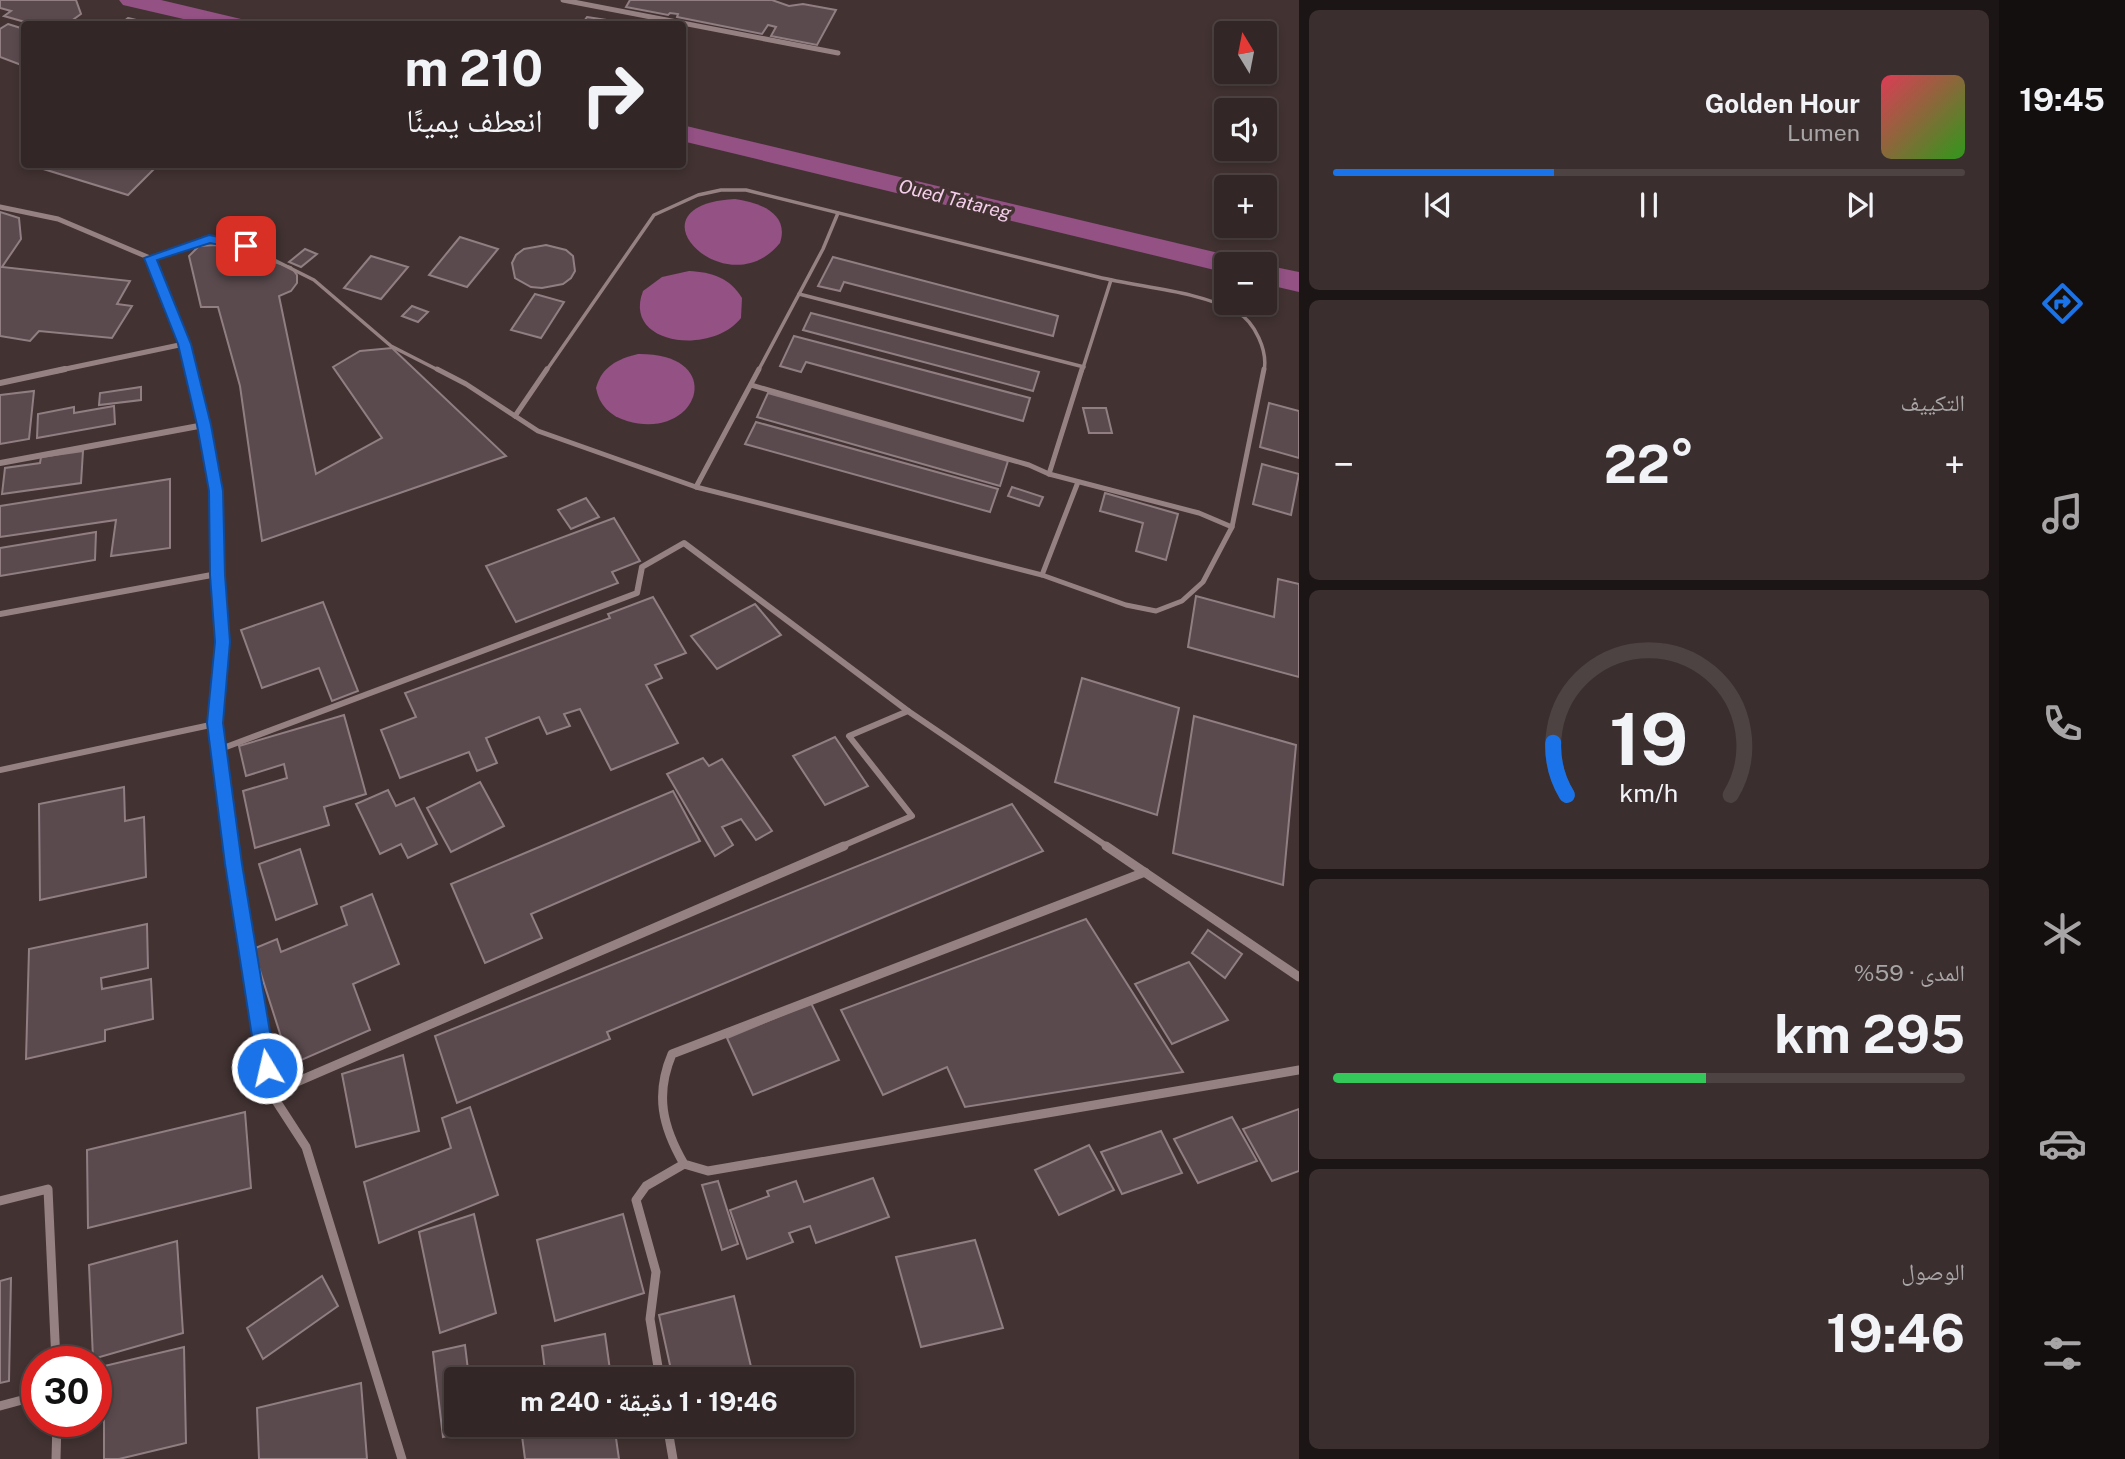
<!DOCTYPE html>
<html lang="ar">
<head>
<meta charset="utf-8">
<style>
	:root { --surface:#322626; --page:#3a2e2e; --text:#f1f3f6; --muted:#a8a5a7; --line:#4d4343; --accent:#1a73e8 }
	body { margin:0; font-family:"Public Sans","Noto Naskh Arabic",sans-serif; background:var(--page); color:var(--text); direction:rtl; height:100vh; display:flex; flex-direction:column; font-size:26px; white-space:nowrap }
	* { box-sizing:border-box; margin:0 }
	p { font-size:23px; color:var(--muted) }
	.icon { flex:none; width:38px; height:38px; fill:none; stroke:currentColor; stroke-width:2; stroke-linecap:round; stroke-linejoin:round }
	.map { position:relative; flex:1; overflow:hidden; direction:ltr }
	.details { display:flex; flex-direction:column; gap:10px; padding:10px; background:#1c1515; width:700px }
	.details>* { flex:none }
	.banner { position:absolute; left:21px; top:21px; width:665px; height:147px; border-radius:7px; box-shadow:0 4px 10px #0003,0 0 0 2px var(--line); direction:rtl; background:#322626; color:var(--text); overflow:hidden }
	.needle { width:46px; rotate:350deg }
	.fabs { position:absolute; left:1214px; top:21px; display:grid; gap:14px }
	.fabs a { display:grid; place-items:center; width:63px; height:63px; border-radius:7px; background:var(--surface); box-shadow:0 4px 10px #0003,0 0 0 2px var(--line); font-size:35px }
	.speed { position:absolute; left:21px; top:1346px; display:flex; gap:14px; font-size:35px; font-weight:700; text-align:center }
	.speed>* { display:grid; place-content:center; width:91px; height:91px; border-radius:50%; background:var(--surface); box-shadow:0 4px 10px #0003,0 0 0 2px var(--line); line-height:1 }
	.speed .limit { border:10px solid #d22; background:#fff; color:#111 }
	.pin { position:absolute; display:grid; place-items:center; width:60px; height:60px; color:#fff; margin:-30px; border-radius:14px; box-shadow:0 4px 10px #0006 }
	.me { position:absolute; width:77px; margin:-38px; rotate:351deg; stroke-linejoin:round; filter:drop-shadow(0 0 5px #0008) }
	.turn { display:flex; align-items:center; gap:24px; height:147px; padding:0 28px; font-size:32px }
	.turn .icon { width:91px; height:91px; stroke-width:2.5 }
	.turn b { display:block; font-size:49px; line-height:60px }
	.big { font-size:52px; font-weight:700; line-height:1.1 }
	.details .tile { flex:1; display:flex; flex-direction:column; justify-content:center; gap:10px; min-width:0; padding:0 24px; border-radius:10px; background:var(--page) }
	.details .dial { align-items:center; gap:0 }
	.dial svg { height:182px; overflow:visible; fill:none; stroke:var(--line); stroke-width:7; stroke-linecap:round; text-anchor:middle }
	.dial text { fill:var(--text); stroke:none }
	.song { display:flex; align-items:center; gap:21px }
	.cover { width:84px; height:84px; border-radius:10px; background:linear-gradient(135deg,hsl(350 70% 55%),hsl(110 70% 35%)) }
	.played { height:7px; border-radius:4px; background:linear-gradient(90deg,var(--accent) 35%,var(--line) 35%) }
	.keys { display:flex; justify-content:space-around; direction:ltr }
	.heat { display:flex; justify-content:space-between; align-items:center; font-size:38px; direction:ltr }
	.charge { height:10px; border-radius:5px; background:linear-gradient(90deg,#34c759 59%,var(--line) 0) }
	.trip { position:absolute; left:444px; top:1367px; width:410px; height:70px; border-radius:7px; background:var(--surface); box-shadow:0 4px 10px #0003,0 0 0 2px var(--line); font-weight:700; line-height:70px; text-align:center; direction:rtl }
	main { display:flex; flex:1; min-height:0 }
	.tab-bar { display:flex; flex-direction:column; width:126px; justify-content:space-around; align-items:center; background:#140f0f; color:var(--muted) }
	.tab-bar .icon { width:49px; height:49px }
	.tab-bar .current { color:var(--accent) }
	.tab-bar b { font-size:32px; color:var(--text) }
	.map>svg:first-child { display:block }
	.water { fill:#935184 }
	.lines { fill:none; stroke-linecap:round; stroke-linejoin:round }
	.canal { fill:#935184; fill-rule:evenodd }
	.building { fill:#5a4a4e; stroke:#907e83; stroke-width:2 }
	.service-far1 { stroke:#958181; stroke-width:3.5 }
	.service { stroke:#958181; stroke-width:5 }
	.minor-far2 { stroke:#958181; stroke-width:5 }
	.minor-far1 { stroke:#958181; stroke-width:6 }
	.minor { stroke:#958181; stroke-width:9 }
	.route { fill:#1a73e8; stroke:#114b97; stroke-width:2 }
	.labels { text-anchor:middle; stroke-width:7; stroke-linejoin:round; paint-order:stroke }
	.far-water-label { font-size:19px; font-style:italic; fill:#f4ceea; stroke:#423232 }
</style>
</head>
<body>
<main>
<nav class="tab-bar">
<b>19:45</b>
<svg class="icon current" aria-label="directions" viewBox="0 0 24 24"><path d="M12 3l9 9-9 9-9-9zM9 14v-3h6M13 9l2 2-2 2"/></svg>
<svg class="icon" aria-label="music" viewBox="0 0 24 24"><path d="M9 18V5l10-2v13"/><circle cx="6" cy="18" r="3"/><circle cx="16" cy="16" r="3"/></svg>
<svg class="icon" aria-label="phone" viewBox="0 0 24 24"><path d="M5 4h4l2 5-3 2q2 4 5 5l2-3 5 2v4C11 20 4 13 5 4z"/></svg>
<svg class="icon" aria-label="climate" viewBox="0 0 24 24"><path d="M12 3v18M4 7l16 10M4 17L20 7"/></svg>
<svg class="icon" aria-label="car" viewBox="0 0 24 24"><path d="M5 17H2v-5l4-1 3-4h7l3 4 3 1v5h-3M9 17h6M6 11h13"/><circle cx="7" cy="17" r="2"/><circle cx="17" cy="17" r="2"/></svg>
<svg class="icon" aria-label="filters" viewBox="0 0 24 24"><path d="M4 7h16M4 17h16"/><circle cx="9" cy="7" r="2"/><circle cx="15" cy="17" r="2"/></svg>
</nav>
<section class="details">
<div class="tile">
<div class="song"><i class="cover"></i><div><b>Golden Hour</b><p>Lumen</p></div></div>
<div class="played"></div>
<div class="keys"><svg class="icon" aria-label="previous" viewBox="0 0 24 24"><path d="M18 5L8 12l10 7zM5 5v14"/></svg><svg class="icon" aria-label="pause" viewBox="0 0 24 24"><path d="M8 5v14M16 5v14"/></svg><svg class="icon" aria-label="next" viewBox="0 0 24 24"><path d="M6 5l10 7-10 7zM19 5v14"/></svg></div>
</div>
<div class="tile"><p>التكييف</p>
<div class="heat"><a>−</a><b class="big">22°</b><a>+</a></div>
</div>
<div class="tile dial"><svg viewBox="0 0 100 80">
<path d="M14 69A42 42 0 1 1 86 69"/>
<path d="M14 69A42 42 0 0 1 8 46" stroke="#1a73e8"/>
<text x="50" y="56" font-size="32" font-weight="700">19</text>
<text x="50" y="72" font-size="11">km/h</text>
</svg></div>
<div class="tile"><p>المدى · 59%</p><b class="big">295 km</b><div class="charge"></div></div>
<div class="tile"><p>الوصول</p><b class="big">19:46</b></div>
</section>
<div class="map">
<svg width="1299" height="1459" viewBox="0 0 1299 1459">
	<rect width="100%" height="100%" fill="#423232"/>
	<g class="water">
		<path d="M735 199C758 202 790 213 780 243 727 309 622 205 735 199Z"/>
		<path d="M689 271C712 272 730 278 742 298L741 318C711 356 622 345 643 291L662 277Z"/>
		<path d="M638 354C729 353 699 442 627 421 610 416 599 405 596 388 602 366 618 359 638 354Z"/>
	</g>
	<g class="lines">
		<g class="canal">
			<polygon points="119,0 161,0 241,19 245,24 205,24 123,5"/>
			<polygon points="682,125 1227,255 1237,257 1241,264 1227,264 1227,273 682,141"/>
			<polygon points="1265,265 1299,272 1299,292 1265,284"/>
		</g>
	</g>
	<g class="building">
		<polygon points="0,0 76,0 81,14 67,24 32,24 4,16 11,11 0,8"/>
		<polygon points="630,0 772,0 789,6 803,4 836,10 817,45 771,36 776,27 768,25 762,34 677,17 678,14 670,13 668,15 626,7"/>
		<polygon points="587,17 633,24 582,24"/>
		<polygon points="128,18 153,24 120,24"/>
		<polygon points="8,24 24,29 24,66 0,57 0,29"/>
		<polygon points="27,164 159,164 128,195"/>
		<polygon points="0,212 19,218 21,239 2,267 130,281 117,304 132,306 112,338 39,331 30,341 0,336"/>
		<polygon points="460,237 498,249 467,287 429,275"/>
		<polygon points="215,245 291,267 297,275 297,283 291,291 279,296 316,474 382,438 333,367 360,351 392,348 506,456 262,541 240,386 218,307 201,307 189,256 199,246"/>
		<polygon points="546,245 566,250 573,256 575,271 571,278 563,284 542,288 531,287 515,278 512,263 516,255 524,249"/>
		<polygon points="305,249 317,254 301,267 289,262"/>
		<polygon points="371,256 408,267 381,299 344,288"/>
		<polygon points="833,257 1058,316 1053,336 844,282 840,291 818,286"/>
		<polygon points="535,294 564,302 541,338 511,330"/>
		<polygon points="412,306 428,312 418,322 402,316"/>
		<polygon points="811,313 1039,372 1033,391 803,330"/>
		<polygon points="794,336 1030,398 1023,421 806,362 801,372 780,366"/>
		<polygon points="141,387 141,400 99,405 100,393"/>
		<polygon points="34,391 29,439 0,444 0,395"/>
		<polygon points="768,393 1008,461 1000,486 757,417"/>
		<polygon points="1269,403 1299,411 1299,458 1260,447"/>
		<polygon points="114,406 115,424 37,438 38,414 74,407 74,413"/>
		<polygon points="1083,408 1106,408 1112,433 1089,433"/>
		<polygon points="756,422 998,489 990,512 745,444"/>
		<polygon points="83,451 81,483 2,494 5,468 40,463 41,457"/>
		<polygon points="1262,464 1299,474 1291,515 1253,504"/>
		<polygon points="170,479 170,548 111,556 116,520 0,537 0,506"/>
		<polygon points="1012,487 1043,497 1039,506 1008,496"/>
		<polygon points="1105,493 1178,514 1166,560 1136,551 1143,523 1100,511"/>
		<polygon points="586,498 599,517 571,529 558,510"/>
		<polygon points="614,518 640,561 612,572 618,583 516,622 486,566"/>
		<polygon points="96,532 95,560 0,576 0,548"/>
		<polygon points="1278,579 1299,584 1299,677 1188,647 1196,596 1274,617"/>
		<polygon points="653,597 686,653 655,665 662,678 646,685 678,743 611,770 580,709 564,714 570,726 547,734 539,717 486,738 497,763 477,771 469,752 400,778 381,730 416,717 405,693 610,618 608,614"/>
		<polygon points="323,602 358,691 332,701 319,668 262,688 241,630"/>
		<polygon points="755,604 781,635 717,669 691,636"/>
		<polygon points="1082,678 1179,708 1157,815 1055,782"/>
		<polygon points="344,715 366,794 324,807 329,825 255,848 243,791 287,778 284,764 246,776 239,746"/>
		<polygon points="1194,716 1296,745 1283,885 1173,853"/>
		<polygon points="835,737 868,786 825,805 793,756"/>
		<polygon points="703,758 709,766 722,759 772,831 756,840 741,819 722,827 733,845 715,856 667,774"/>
		<polygon points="480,782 504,826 451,852 427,808"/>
		<polygon points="124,787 125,821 144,817 146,877 40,900 39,804"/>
		<polygon points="388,790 396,806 414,798 437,844 408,858 401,844 380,854 356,804"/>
		<polygon points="673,791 700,841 531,914 542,938 485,963 451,884"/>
		<polygon points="1012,804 1043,851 607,1032 610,1039 457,1103 435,1036"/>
		<polygon points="300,849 317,904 276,920 259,864"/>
		<polygon points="372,894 399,964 353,984 370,1030 290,1065 253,949 277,939 281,952 347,925 341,907"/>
		<polygon points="1086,919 1183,1072 965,1107 947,1067 883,1095 841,1010"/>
		<polygon points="147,924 148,968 101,978 102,989 151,979 153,1019 105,1030 105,1041 26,1059 29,949"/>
		<polygon points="1208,930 1242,954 1225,978 1192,953"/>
		<polygon points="1189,962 1228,1020 1172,1044 1135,984"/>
		<polygon points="811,1003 839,1060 753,1095 727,1038"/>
		<polygon points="403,1055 419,1131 356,1147 342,1074"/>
		<polygon points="470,1107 498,1195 379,1243 364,1182 451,1148 442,1118"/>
		<polygon points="1299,1109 1299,1171 1272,1181 1243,1129"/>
		<polygon points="245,1112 251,1188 88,1228 87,1150"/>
		<polygon points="1232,1117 1257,1161 1198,1183 1174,1139"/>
		<polygon points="1161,1131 1182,1173 1122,1194 1101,1152"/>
		<polygon points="1089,1145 1114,1190 1059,1215 1035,1170"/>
		<polygon points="873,1178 889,1217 816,1243 810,1226 789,1233 793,1242 747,1259 730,1210 769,1196 767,1191 796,1181 804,1202"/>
		<polygon points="718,1181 738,1244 722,1250 702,1185"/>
		<polygon points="474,1214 496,1313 440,1333 419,1232"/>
		<polygon points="623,1214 644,1293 555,1321 537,1240"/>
		<polygon points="975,1240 1003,1328 921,1347 896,1257"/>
		<polygon points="177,1241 183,1333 93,1359 89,1265"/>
		<polygon points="322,1276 338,1306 263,1359 247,1328"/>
		<polygon points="11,1278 9,1381 0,1383 0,1281"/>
		<polygon points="734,1296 754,1379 673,1379 659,1315"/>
		<polygon points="605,1334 610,1370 546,1379 542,1346"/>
		<polygon points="465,1345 469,1378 498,1372 499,1379 457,1379 457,1424 494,1424 443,1437 433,1352"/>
		<polygon points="184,1347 186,1443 119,1459 104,1459 104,1410 96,1412 96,1368"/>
		<polygon points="361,1383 367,1459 259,1459 257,1408"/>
		<polygon points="578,1424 614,1424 619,1459 525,1459 522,1436"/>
	</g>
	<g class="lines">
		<g class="service-far1">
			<polyline points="150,258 210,238 246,246 314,280 391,346 440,371"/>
			<polyline points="799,294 1084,367"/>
			<path d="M546 371 654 215 698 195 721 190H746C863 219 980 248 1098 277 1143 288 1195 290 1237 312 1255 322 1268 351 1264 371"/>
			<polyline points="758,371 823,249 838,213"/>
			<polyline points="1082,371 1111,280"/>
		</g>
		<g class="service">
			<polyline points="437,369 466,384 515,416"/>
			<polyline points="751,385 1029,465 1049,474 1199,513 1232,527"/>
			<polyline points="515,416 538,431 696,487 1042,575 1126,605 1156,611 1182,601 1203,582 1232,527 1264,369"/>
			<polyline points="515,416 547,369"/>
			<polyline points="1049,474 1082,369"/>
			<polyline points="696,487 759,369"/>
			<polyline points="1042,575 1078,482"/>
		</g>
		<g class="minor-far2">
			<polyline points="563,0 838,53"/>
			<polyline points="0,207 58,219 150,258 184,344 191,371"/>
			<polyline points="56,371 184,344"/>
		</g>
		<g class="minor-far1">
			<polyline points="190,369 217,491 217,574 222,642 215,724 232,847"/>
			<polyline points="0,383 65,369"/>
			<polyline points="0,463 204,425"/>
			<polyline points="0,614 217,574"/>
			<polyline points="218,750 637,593 642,567 684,543 908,711"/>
			<polyline points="0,770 215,724"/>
			<polyline points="840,847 912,816 849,736 908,711 1108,847"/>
		</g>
		<g class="minor">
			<polyline points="231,846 271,1093 306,1147 402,1459"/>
			<polyline points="1106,846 1299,977"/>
			<path d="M1145 872 672 1054C655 1094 662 1126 684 1164L708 1171 1299 1070"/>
			<polyline points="271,1093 844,846"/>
			<polyline points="0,1201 48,1189 56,1362"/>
			<polyline points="660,1379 650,1319 656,1272 636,1200 646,1186 684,1164"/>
			<polyline points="0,1406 37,1396"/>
			<polyline points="667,1424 673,1459"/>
			<polyline points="56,1459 57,1421"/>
		</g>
	</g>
	<polygon class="route" points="209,235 246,242 252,246 246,250 210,243 157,260 191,344 211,425 223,491 225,575 230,642 223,723 242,864 276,1068 273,1074 267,1077 260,1074 257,1068 225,864 207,723 215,642 210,575 209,491 197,425 178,344 144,258"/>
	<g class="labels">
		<g class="far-water-label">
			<text transform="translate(955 199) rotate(14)" y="7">Oued Tatareg</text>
		</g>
	</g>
</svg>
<div class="fabs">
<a><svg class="needle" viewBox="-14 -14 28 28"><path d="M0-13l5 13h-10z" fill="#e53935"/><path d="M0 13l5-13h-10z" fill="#a8a5a7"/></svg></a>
<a><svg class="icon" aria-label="sound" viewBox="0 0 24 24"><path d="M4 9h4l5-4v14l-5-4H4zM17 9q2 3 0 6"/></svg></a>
<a>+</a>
<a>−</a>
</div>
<div class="speed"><div class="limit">30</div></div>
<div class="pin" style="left:246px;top:246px;background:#d93025"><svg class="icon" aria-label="arrive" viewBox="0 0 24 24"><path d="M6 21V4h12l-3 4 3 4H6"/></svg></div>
<svg class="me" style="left:267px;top:1068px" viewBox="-20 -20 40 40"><circle r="17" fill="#1a73e8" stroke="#fff" stroke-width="3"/><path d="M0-11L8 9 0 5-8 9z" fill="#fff"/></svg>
<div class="trip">19:46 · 1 دقيقة · 240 m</div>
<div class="banner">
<div class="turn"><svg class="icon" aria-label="right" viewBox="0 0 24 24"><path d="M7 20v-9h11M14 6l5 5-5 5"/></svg><div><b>210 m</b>انعطف يمينًا</div></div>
</div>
</div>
</main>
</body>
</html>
